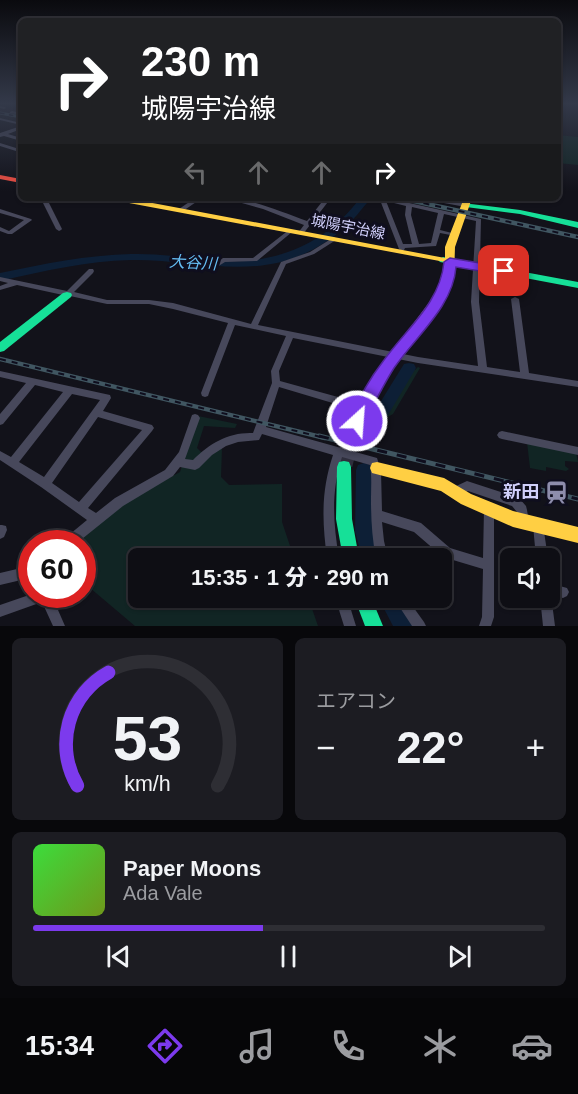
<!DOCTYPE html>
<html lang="ja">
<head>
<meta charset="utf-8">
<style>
	:root { --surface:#0e0e14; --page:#1c1c22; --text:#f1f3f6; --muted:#9b9ca0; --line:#2e2e34; --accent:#7c3aed }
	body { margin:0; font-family:Helvetica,"Noto Sans JP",sans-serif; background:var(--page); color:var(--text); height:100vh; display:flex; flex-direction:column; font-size:22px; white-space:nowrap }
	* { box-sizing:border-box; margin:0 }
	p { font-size:20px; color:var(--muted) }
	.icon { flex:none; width:33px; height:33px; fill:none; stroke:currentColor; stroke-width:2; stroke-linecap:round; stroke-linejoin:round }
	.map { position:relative; height:626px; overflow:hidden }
	.drawer { display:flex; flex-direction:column; gap:12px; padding:12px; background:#08080b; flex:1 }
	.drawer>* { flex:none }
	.top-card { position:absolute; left:18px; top:18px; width:543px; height:183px; border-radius:9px; box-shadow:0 2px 4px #0004,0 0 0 2px var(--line); background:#202124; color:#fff; overflow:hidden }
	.fabs { position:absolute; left:500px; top:548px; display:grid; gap:12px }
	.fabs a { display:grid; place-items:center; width:60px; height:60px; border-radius:9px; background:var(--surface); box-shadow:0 2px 4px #0004,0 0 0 2px var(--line); font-size:30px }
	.speed { position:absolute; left:18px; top:530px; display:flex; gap:12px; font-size:30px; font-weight:700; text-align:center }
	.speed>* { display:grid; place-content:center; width:78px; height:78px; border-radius:50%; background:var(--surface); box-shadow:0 2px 4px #0004,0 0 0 2px var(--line); line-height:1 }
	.speed .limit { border:9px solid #d22; background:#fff; color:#111 }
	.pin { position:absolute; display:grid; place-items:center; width:51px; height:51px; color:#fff; margin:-26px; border-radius:12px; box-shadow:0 3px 9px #0006 }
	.me { position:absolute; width:66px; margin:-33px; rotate:26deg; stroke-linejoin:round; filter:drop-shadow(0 0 4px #0008) }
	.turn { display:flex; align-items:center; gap:21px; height:126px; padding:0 24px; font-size:27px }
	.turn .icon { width:78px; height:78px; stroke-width:2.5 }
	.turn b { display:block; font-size:42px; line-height:51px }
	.lanes { display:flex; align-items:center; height:57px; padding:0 24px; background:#0003; justify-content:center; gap:30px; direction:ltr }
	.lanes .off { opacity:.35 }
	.big { font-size:45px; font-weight:800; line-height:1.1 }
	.drawer .widget { flex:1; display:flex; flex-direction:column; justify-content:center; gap:9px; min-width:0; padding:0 21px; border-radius:9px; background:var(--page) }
	.drawer .dial { align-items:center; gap:0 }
	.dial svg { height:156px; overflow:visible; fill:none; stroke:var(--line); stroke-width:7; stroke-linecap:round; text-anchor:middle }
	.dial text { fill:var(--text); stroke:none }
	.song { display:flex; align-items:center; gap:18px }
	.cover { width:72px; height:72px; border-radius:9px; background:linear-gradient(135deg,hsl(120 70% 55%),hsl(80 70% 35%)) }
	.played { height:6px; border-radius:3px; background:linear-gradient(90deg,var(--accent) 45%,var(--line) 45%) }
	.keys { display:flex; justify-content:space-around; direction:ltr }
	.heat { display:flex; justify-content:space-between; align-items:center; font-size:33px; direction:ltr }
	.drawer .tiles { flex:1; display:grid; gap:12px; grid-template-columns:1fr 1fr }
	.widget:last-child { grid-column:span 2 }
	.trip { position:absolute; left:128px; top:548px; width:324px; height:60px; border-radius:9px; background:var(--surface); box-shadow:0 2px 4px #0004,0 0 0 2px var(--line); font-weight:800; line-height:60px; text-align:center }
	.tab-bar { display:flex; height:96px; justify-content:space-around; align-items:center; background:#060608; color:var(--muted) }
	.tab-bar .icon { width:42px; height:42px }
	.tab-bar .current { color:var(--accent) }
	.tab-bar b { font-size:27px; color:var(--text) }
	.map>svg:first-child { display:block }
	.green { fill:#112524 }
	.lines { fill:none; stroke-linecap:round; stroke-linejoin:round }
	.river { fill:#0d1f36; fill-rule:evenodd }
	.primary-tunnel-far1 { stroke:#2e2e3c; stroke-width:14; stroke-dasharray:14 7; stroke-linecap:butt }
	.primary-tunnel { stroke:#2e2e3c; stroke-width:17; stroke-dasharray:17 9; stroke-linecap:butt }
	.street { fill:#47485b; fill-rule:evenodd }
	.fast { fill:#16e098; fill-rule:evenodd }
	.slow { fill:#ffcf43; fill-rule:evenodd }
	.jam { fill:#f24e42; fill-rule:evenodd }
	.rail-far2-casing { stroke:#405661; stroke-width:3 }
	.rail-far1-casing { stroke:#405661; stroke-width:4.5 }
	.rail-casing { stroke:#405661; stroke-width:5 }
	.rail-far2 { stroke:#0f0e1e; stroke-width:1.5; stroke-dasharray:4.5; stroke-linecap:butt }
	.rail-far1 { stroke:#0f0e1e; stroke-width:2; stroke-dasharray:6; stroke-linecap:butt }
	.rail { stroke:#0f0e1e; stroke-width:3; stroke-dasharray:10; stroke-linecap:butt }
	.route { fill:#7c3aed; stroke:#51269a; stroke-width:1.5 }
	.labels { text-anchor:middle; stroke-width:6; stroke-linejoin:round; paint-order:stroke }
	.street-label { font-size:15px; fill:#d0cffb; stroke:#0f0e1e }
	.water-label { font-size:16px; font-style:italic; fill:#65bdf3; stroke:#0f0e1e }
	.near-poi-label { font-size:18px; font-weight:bold; fill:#d0cffb; stroke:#0f0e1e; text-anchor:end }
</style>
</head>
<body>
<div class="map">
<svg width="578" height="626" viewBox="0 0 578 626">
	<rect width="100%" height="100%" fill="#12121a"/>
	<g class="green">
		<polygon points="558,135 578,137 578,165 558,163"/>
		<polygon points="418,367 420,368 393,414 384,419 411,370 415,370"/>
		<polygon points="198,416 237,424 235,428 204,426 197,448 201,452 222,448 221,477 229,485 282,484 282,522 294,558 138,558 138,597 308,597 318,626 135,626 83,582 82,543 74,543 119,505 180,472"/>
		<polygon points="527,442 576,453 578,462 565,461 565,466 569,469 566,471 546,467 546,471 530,468"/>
	</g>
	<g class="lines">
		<g class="river">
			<path d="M360 198H372C366 203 362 209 357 215 343 231 325 244 306 253 249 280 191 259 131 260 87 261 43 271 0 281V273C43 264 87 255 131 254 161 253 191 259 222 261 277 264 327 243 360 198Z"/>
			<polygon points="409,363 414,364 416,368 385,420 375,445 370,447 365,445 362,440 373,414 404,364"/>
			<polygon points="364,463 370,465 372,470 373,531 380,558 362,558 355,531 356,470 358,465"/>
			<polygon points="378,597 399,597 414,626 393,626"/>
		</g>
		<polyline class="primary-tunnel-far1" points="350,438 351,435"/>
		<polyline class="primary-tunnel" points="344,465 351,436"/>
		<g class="street">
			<polygon points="0,106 5,107 6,108 4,109 0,108"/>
			<polygon points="12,111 21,113 21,115 10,113 10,112"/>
			<polygon points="0,118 21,123 21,125 0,120"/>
			<polygon points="21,126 21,129 8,134 21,138 21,141 4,136 0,137 0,133"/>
			<polygon points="0,143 16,148 21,147 21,150 16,151 0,146"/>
			<polygon points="45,198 51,198 48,201 62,229 61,230 59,231 56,229 42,201"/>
			<polygon points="195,198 202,198 183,211 179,211 179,209"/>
			<path d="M224 198C251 198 281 212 307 221L325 198H331L303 234 301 235 298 233 304 225 263 209Z"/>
			<path d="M376 198H387L481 219 479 302 487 367 520 372 511 299 515 297 519 299 529 373 578 381V387L418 363 293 338 279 371 280 381 356 402 359 403 360 406 359 409 356 410 279 387 266 427 377 458 381 471 382 511 421 523 450 548 483 558 484 509 485 505 489 504 493 505 494 509V617L491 626H479L482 617 483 569 443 557 414 532 382 522 384 541 388 558H376C372 538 371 519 371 499 371 488 372 476 370 465L342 457C331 492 333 522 339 558H327C322 521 321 491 333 455L262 434 259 440 238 442 226 446 212 455 199 468 195 470 180 467 173 476 123 506 77 543H62L64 539 87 520 41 487 0 460V451L11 457 63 392 35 385 3 424 0 425V414L26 383 0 377V371L110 395 111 398 103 411 152 425 154 428 152 431 88 508 96 513 115 498 165 470 179 452 192 415 195 414 198 415 200 418 185 459 193 460C210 443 229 432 253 433L272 383 271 371 286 336 235 325 209 393 208 396 205 397 202 396 201 393 228 323 173 309 149 304H107L70 296 67 297 63 295 17 285 0 290V286L8 283 0 281V277L67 291 89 269H93L94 271 93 273 74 292 107 300H149L173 303 251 324 281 262 310 252 334 237 337 239 336 240 314 254 286 264 258 325 418 357 478 366 471 302 476 221 444 214 440 230 456 234V236L440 233 436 246 405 248 404 250 402 251 399 249 380 200ZM386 201 406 206 405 215 412 244H403ZM412 207 438 213 431 243 419 244 411 215ZM72 394 100 400 44 477 19 462ZM98 417 142 430 79 502 52 483Z"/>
			<polygon points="424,198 436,198 466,203 469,205 466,207 427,200"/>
			<polygon points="0,209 31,219 32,220 12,234 8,234 0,231 0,227 9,231 24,220 0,213"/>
			<polygon points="290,229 293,231 292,232 257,261 225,262 217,267 214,265 223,258 253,258"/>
			<polygon points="502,431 578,447 578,455 502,439 499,438 497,435 499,432"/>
			<polygon points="467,481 519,498 526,506 527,510 529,522 528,526 524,527 520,526 517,512 512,506 468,491 456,497 452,496 451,492 452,488"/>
			<polygon points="538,520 542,521 543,525 548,558 536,558 533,525 534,521"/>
			<polygon points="0,525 2,525 6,526 7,530 4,537 0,539"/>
			<polygon points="32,563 32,575 17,581 0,585 0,573 17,569"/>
			<polygon points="549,583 567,588 569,592 567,596 563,598 551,595 555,626 543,626 540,597 549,597"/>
			<polygon points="32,594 51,594 65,626 53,626 42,602 0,617 0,605"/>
			<polygon points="335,597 347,597 356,626 344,626"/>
			<polygon points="393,597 406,597 424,622 426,626 412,626"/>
		</g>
		<g class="fast">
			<polygon points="463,203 520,210 578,222 578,228 520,214 466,207 463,207"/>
			<polygon points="443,257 578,282 578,288 440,262 438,260"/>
			<polygon points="67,292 71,293 72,295 71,297 4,351 0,352 0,342 63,293"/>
			<polygon points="344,461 349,462 351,467 352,519 359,558 343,558 336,519 337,467 339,462"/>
			<polygon points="354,597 371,597 383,626 365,626"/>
		</g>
		<g class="slow">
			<polygon points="109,198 126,198 445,258 445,247 464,198 472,198 455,247 454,276 448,292 383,382 356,439 351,441 346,439 344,435 374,376 438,291 444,276 445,262 113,200"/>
			<polygon points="377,462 444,478 471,494 513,511 578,527 578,543 513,527 461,504 441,491 372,473 370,468 372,463"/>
		</g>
		<polygon class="jam" points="0,175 21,179 21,183 0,179"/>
		<defs>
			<polyline id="rail-far2" points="0,113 21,117"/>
			<g id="rail-far1">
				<polyline points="400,198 578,237"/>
				<polyline points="0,359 325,438"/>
			</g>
			<polyline id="rail" points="319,436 578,499"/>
		</defs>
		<use href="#rail-far2" class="rail-far2-casing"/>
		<use href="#rail-far1" class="rail-far1-casing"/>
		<use href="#rail" class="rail-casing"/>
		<use href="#rail-far2" class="rail-far2"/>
		<use href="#rail-far1" class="rail-far1"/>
		<use href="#rail" class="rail"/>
	</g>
	<linearGradient id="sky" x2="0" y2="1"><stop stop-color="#0a0a0e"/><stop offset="0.54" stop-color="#333949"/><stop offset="1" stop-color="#333949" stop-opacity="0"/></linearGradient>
	<rect width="578" height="191" fill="url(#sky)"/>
	<path class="route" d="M450 258 504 267 511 271 504 275 456 267C453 307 415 337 394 368 382 387 373 406 363 426L357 428 351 426 349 421C358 399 370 378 384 360 407 328 440 303 444 262Z"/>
	<defs>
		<symbol id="station-bare" viewBox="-9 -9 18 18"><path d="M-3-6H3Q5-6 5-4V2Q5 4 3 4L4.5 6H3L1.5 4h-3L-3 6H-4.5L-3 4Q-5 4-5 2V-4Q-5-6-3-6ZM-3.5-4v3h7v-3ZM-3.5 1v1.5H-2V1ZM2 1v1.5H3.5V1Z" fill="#8e8dac" stroke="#0f0e1e" stroke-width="2.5" paint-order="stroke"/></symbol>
	</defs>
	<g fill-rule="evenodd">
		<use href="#station-bare" x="540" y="476" width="33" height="33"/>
	</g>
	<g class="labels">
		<g class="street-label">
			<text transform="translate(348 227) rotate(11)" y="5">城陽宇治線</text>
		</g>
		<g class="water-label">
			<text transform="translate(193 262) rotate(3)" y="6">大谷川</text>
		</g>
		<g class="near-poi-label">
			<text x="539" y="498">新田</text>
		</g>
	</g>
</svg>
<div class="fabs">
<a><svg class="icon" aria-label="sound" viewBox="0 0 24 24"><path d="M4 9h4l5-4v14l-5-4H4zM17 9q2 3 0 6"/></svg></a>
</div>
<div class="speed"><div class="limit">60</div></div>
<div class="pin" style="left:504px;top:271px;background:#d93025"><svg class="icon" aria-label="arrive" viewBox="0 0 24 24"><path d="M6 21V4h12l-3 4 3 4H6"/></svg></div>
<svg class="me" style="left:357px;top:421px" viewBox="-20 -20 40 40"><circle r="17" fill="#7c3aed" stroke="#fff" stroke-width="3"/><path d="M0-11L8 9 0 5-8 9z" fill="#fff"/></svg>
<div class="trip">15:35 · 1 分 · 290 m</div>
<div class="top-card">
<div class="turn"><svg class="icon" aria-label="right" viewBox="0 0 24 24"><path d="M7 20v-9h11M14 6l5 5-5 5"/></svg><div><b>230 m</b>城陽宇治線</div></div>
<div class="lanes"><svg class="icon off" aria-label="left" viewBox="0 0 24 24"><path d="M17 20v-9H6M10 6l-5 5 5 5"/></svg><svg class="icon off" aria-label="ahead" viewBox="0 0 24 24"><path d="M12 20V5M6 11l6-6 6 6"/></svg><svg class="icon off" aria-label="ahead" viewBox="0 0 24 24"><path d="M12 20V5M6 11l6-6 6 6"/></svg><svg class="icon" aria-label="right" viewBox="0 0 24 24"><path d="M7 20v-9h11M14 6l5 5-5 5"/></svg></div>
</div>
</div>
<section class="drawer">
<div class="tiles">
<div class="widget dial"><svg viewBox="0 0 100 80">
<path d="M14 69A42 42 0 1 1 86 69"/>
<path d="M14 69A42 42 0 0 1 30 11" stroke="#7c3aed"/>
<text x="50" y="56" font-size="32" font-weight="700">53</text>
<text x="50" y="72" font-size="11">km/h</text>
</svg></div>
<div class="widget"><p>エアコン</p>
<div class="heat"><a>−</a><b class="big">22°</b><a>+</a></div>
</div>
<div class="widget">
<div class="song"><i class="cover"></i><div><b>Paper Moons</b><p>Ada Vale</p></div></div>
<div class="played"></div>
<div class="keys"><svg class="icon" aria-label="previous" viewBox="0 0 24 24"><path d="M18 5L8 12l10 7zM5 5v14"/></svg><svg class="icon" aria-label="pause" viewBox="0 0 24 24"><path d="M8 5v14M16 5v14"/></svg><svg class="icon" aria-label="next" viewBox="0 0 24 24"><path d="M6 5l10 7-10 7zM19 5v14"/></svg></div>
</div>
</div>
</section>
<nav class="tab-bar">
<b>15:34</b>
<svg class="icon current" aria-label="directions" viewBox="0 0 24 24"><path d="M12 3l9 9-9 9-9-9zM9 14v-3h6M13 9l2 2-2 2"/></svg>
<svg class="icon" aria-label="music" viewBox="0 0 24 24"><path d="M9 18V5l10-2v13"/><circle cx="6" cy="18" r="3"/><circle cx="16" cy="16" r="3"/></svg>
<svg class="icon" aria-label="phone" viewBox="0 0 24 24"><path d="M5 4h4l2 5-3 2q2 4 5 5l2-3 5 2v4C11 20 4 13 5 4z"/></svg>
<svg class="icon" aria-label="climate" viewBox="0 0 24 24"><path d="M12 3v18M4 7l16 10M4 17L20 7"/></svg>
<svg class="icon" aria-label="car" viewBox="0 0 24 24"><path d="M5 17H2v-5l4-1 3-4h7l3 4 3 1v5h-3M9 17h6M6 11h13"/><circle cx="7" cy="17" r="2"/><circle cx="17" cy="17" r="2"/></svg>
</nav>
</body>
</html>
